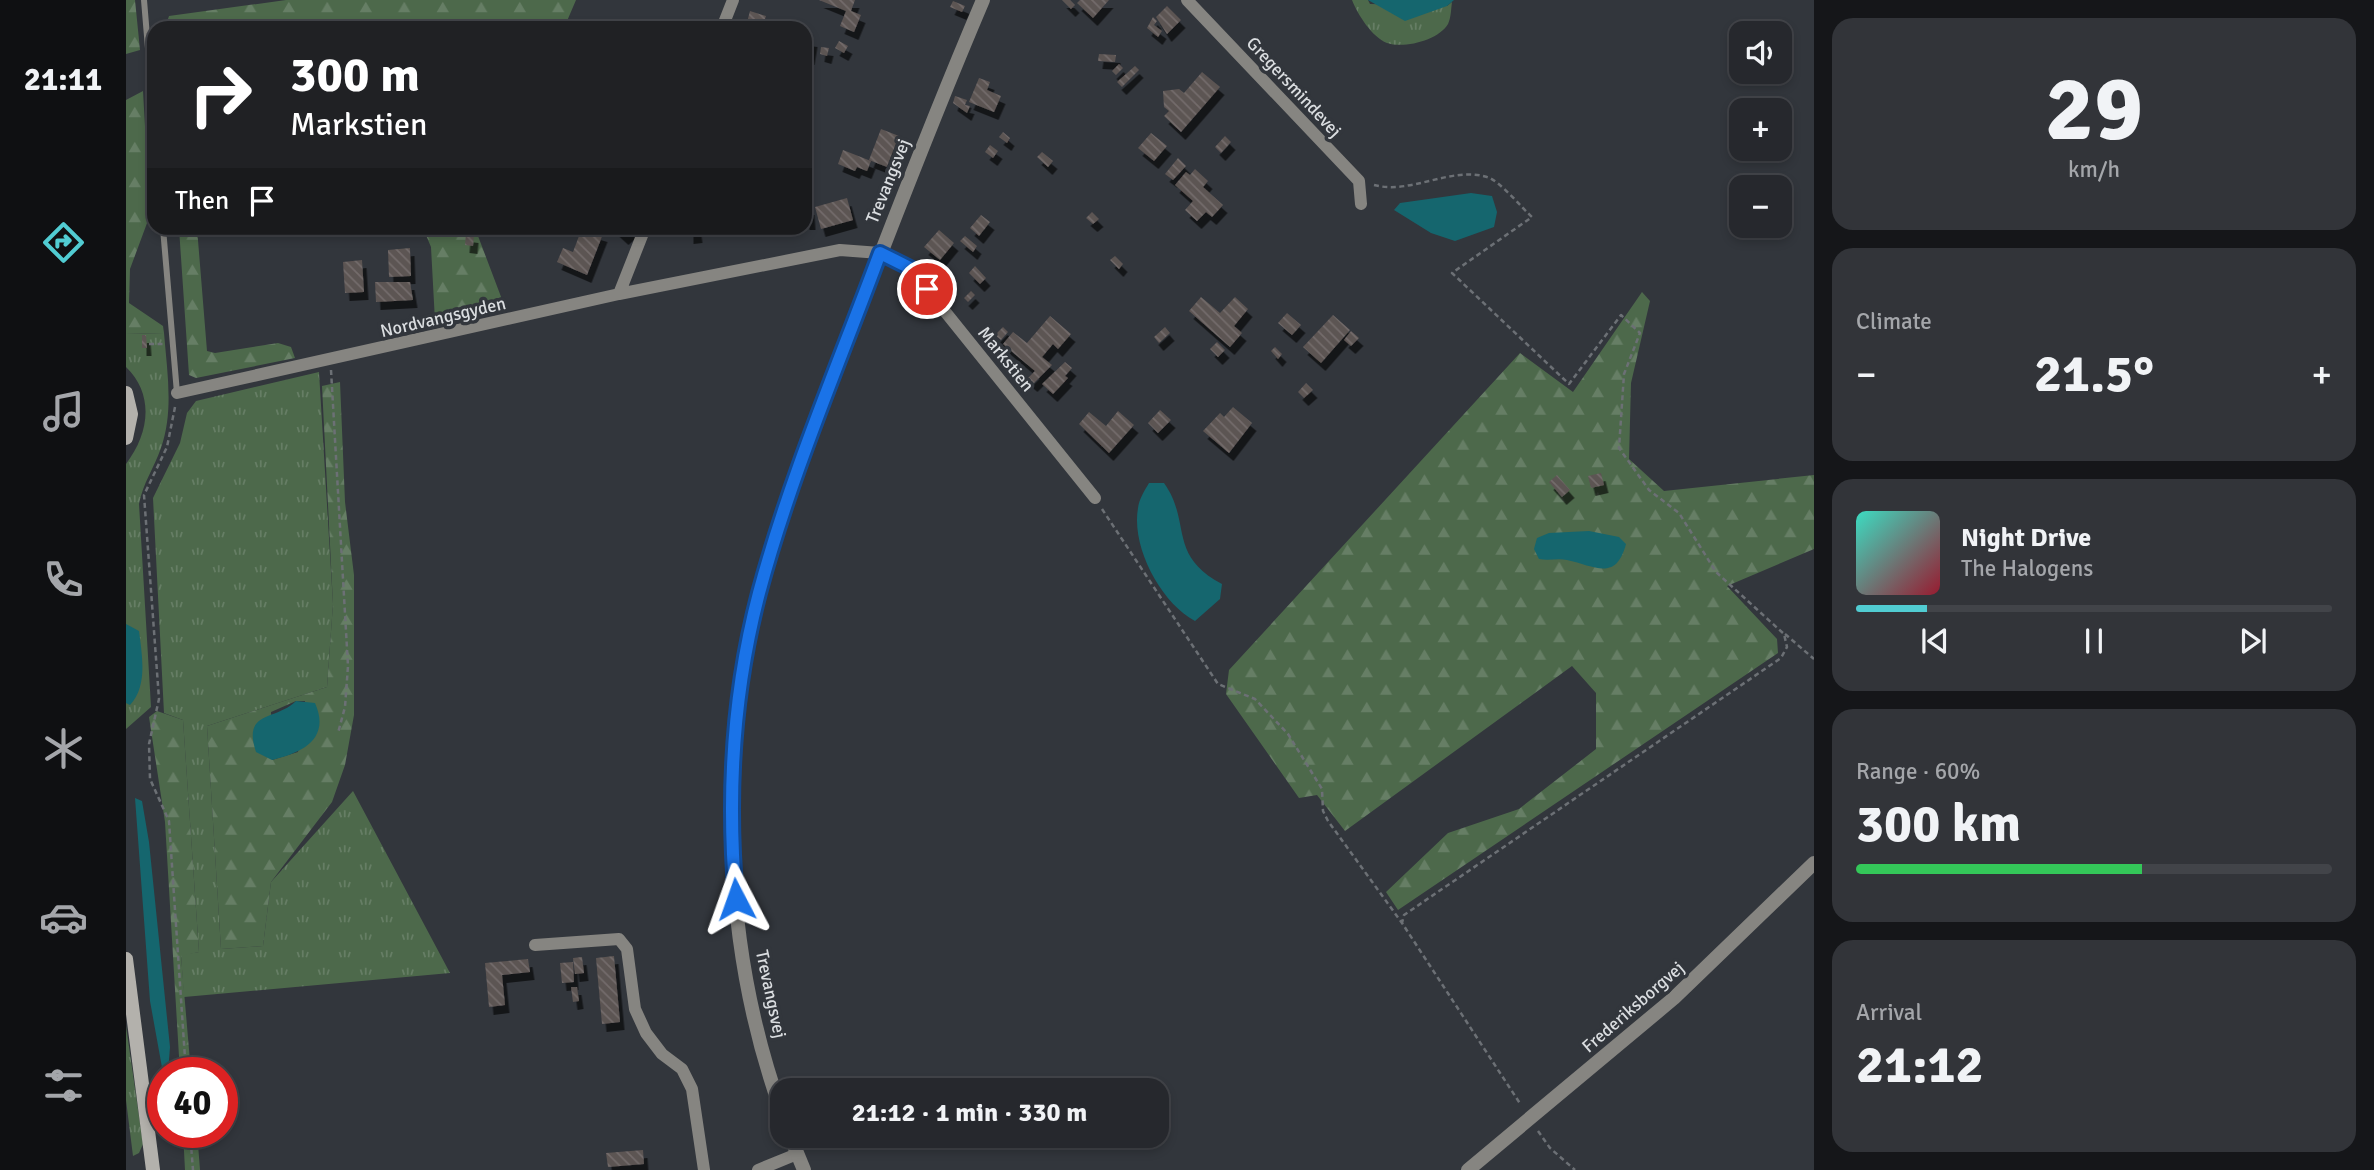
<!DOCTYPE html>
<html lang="en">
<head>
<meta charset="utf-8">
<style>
  :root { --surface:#26282d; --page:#323439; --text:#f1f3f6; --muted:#a4a6aa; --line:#424449; --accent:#51ccd2 }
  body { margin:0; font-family:Signika,sans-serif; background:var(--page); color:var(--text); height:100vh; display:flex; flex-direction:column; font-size:26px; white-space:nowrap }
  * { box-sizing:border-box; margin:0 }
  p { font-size:23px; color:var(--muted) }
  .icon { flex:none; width:38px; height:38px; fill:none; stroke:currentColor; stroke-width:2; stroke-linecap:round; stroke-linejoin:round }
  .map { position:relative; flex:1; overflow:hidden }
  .side { display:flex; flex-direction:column; gap:18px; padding:18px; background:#151619; width:560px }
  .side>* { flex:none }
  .banner { position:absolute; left:21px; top:21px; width:665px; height:214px; border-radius:21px; box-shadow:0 4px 10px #0003,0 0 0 2px var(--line); background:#202124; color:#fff; overflow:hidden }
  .fabs { position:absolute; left:1603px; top:21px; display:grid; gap:14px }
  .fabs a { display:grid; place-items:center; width:63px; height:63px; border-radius:14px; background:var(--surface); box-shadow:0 4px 10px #0003,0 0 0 2px var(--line); font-size:35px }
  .speed { position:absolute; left:21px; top:1057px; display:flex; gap:14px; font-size:35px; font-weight:700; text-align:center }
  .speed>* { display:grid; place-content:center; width:91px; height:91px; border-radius:50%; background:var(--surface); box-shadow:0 4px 10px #0003,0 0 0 2px var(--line); line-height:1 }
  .speed .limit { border:10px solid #d22; background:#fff; color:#111 }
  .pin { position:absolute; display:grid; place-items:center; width:60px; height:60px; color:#fff; margin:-30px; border:4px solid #fff; border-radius:50%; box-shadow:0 2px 7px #0007 }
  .me { position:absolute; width:77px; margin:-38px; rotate:356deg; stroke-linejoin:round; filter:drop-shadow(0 0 5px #0008) }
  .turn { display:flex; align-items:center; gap:24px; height:147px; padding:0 28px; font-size:32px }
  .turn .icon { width:91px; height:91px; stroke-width:2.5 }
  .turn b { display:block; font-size:49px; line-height:60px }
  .then { display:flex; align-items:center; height:66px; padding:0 28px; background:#0003; gap:14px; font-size:26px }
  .big { font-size:52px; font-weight:800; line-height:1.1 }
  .side .card { flex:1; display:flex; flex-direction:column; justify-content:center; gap:10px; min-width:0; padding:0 24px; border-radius:21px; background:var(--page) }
  .side .dial { align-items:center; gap:0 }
  .dial b { font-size:91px; line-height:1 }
  .song { display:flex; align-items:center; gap:21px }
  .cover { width:84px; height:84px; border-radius:10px; background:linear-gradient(135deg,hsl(170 70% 55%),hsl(350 70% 35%)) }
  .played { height:7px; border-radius:4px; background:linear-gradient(90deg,var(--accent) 15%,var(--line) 15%) }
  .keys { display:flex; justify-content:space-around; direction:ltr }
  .heat { display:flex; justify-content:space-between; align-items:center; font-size:38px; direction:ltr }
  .charge { height:10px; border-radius:5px; background:linear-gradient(90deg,#34c759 60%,var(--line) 0) }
  .trip { position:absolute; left:644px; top:1078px; width:399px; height:70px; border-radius:21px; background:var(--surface); box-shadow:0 4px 10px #0003,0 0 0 2px var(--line); font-weight:800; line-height:70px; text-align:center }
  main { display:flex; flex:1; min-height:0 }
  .dock { display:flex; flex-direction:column; width:126px; justify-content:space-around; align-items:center; background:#0f1012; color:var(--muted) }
  .dock .icon { width:49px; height:49px }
  .dock .selected { color:var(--accent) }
  .dock b { font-size:32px; color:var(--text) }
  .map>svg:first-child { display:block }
  .grass { fill:url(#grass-tufts) }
  .forest { fill:url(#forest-firs); fill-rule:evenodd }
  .water { fill:#15666e }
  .building { fill:url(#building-back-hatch); filter:url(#shadow) }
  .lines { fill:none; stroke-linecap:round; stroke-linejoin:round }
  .path { stroke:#6c7075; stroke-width:2.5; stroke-dasharray:5 3.5; stroke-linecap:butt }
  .service { stroke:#868581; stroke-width:6 }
  .minor { stroke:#868581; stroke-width:12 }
  .tertiary { stroke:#868581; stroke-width:14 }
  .secondary { stroke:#b3b1ac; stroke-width:14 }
  .route-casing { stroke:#114b97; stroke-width:18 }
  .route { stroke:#1a73e8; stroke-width:12 }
  .labels { text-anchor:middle; stroke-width:7; stroke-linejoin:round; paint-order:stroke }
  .street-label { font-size:18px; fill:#dadde0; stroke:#32363c }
</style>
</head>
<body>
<main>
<nav class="dock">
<b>21:11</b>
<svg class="icon selected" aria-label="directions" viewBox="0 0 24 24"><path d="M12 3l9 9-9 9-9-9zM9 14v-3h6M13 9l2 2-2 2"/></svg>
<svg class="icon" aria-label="music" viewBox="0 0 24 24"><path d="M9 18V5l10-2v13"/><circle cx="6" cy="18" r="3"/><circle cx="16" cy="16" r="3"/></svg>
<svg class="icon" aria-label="phone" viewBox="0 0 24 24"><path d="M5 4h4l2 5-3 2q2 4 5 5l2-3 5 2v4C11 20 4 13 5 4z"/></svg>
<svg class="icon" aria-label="climate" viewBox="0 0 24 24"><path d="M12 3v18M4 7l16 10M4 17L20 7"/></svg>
<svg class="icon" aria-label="car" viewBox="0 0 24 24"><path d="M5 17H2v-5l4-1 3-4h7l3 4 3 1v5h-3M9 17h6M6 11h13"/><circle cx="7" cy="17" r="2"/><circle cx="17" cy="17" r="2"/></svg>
<svg class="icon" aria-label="filters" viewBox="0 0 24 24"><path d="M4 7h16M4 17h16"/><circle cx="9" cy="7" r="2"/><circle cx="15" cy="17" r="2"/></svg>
</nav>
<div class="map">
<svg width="1688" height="1170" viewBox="0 0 1688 1170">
  <defs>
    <pattern id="grass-tufts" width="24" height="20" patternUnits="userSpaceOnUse" patternTransform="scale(1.75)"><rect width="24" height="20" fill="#4d694b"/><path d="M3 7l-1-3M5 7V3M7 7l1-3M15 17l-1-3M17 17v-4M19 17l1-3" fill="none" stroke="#667e65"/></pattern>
    <pattern id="forest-firs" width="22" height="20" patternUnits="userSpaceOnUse" patternTransform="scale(1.75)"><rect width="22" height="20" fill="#4d694b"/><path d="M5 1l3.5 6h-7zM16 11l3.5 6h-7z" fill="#667e65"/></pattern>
    <pattern id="building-back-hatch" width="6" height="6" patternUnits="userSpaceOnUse" patternTransform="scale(1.75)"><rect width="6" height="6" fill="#5c5452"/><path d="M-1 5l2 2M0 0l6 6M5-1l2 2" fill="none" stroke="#736c6b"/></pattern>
    <filter id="shadow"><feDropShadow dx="4.5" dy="8" stdDeviation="0" flood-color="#0009"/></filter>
  </defs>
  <rect width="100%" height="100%" fill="#32363c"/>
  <!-- grass -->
  <path class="grass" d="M1226 0H1242L1244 4 1321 6 1326 2C1325 9 1325 18 1322 24 1313 40 1278 49 1261 43 1246 37 1232 15 1226 0Z
    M38 333C41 371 48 411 35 448 28 468 17 483 13 504L25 707 0 729V464C23 434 29 395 0 367V334Z
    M193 372 207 604 201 687 81 726 95 949 137 946 145 882 227 791 324 973 58 997 55 955 73 952 57 720 38 713 27 498 54 443 61 413 70 401Z
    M0 1026 17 1144 13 1153 7 1156 0 1100Z"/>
  <!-- forest -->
  <path class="forest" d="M0 0H9L14 50 0 54Z
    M160 0H450L438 28H39L43 16Z
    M17 91 24 215 4 269 3 303 37 326 38 333 0 334V100Z
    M53 228H71L81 351 89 353 152 343 165 347 169 358 70 378 63 375Z
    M297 228H349L380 310 324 324 309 321 305 247Z
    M1516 292 1524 301 1505 383 1503 459 1538 491 1688 475V549L1601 586 1651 639 1652 653 1272 910 1260 892 1322 833 1393 809 1470 749V693L1446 666 1219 831 1191 795 1173 798 1100 694 1103 670 1394 353 1447 392Z
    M214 382 219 502 228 575V715L219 765 206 802 145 882 137 946 95 949 81 726 201 687 207 604 196 386ZM170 701H179L172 752 146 760 145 712Z
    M31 711 57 720 73 952 55 956 65 1073H54L39 822 23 717Z
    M57 1132H71L74 1170H59Z"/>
  <!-- water -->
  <path class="water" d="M1242 0H1328L1321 6 1279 21Z
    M1345 193 1366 196 1371 212 1368 227 1329 241 1305 233 1268 210 1274 203Z
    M1023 483H1038C1066 522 1041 555 1096 584L1094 599 1069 621C1035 603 1005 547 1012 508 1013 499 1019 490 1023 483Z
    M1463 531 1493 537 1500 544C1490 582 1469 566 1441 560 1432 558 1423 561 1413 559L1408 549 1411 538 1423 533Z
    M0 624 13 631C16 655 22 686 4 705L0 703Z
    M170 701 189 703C205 739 176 753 146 760L130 752C116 710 150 721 170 701Z
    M9 798 16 801 23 842 44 1047 42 1073H37L24 1001Z"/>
  <!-- building -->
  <path class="building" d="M693 0H729L725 11 735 15 728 32 714 26 720 11Z
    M936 0H944L949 5 945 9Z
    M954 0H983L967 18 951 3Z
    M827 1 839 6 836 12 824 7Z
    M1041 6 1055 20 1041 34 1030 17Z
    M624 11 640 16 636 28 620 26Z
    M1027 17 1031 21 1028 25 1036 31 1032 37 1021 28Z
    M679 38 687 39 684 57 679 56Z
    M713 41 722 46 718 53 709 48Z
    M695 47 703 48 701 56 694 54Z
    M973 54 990 55 989 62 972 61Z
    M993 64 997 68 990 75 986 71Z
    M1009 66 1013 70 996 87 991 82Z
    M1076 72 1094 87 1055 132 1038 116 1043 111 1038 107 1037 91 1053 89 1058 93Z
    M853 78 864 82 861 90 875 96 868 112 843 102Z
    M829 96 841 100 839 105 844 106 841 113 827 103Z
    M755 129 773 136 761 167 743 160Z
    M877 132 884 138 881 143 873 137Z
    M1025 133 1041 146 1028 161 1012 148Z
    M1099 136 1105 142 1095 153 1089 147Z
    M864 145 872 151 867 158 859 152Z
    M717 150 745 161 741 171 731 167 729 171 712 164Z
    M916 152 927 161 922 167 911 157Z
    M1052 158 1060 166 1047 180 1039 174Z
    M1069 169 1082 181 1077 187 1097 205 1086 217 1080 212 1071 221 1059 210 1067 201 1049 185 1060 172 1064 175Z
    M721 198 727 220 695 229 689 207Z
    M679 207H684L685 222H679Z
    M966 212 973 219 967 224 960 218Z
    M855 215 864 222 853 236 844 228Z
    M456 228 477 234 461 275 431 262 437 248 447 252Z
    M488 228H508L498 237Z
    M563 228H571L572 235 563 236Z
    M813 230 828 243 814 260 798 247Z
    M340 234 348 235 347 246 339 245Z
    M839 236 851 246 847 252 834 241Z
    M284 248 285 276 263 277 262 250Z
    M989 256 997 264 993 269 984 260Z
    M236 260 238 292 219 293 217 262Z
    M849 266 860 278 854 284 843 273Z
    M249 282H284L287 300 250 302Z
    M845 291 849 295 842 302 838 298Z
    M1075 297 1094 313 1109 297 1122 309 1108 326 1116 333 1104 347 1063 311Z
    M1161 313 1175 325 1166 335 1152 323Z
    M1207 315 1224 330 1195 363 1177 347Z
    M924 316 945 334 932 349 927 344 916 357 926 365 907 384 901 379 909 371 877 344 887 332 901 343Z
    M877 327 882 332 875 340 869 335Z
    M1039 327 1044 333 1033 343 1028 337Z
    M1225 331 1233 338 1225 346 1218 340Z
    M16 335H20L21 348H16Z
    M1091 342 1099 350 1092 357 1084 349Z
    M1149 347 1156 354 1152 359 1145 351Z
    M939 362 946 368 939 376 942 378 927 394 916 384Z
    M1180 383 1187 390 1178 398 1172 392Z
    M1107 407 1126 423 1103 453 1077 431 1094 413 1098 417Z
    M1034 410 1045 420 1032 433 1022 423Z
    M992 411 1008 425 983 453 953 424 963 412 980 426Z
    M1475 473 1478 485 1465 488 1462 476Z
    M1431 475 1444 490 1436 497 1423 482Z
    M488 956 494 1022 476 1024 470 958Z
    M456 957 458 973 449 974 447 958Z
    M402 959 404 972 376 975 379 1005 363 1007 359 963Z
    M447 962 448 982 436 983 434 963Z
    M445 987H451L453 1001 447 1002Z
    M517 1150 518 1164 482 1167 480 1153Z"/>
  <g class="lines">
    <!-- path -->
    <path class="path" d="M1248 185C1285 195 1324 166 1361 177 1373 180 1396 208 1406 217L1326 273 1443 384 1495 315 1514 333 1498 374 1493 448 1523 490 1553 513 1590 572 1658 634 1661 647 1655 658 1278 915 1276 923
      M23 344H37
      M205 370 222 666 219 707 212 733
      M49 407 41 447 18 495 33 699 23 744 24 779 43 821 60 1073
      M976 509 1092 684 1129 699 1162 734 1196 789 1197 811 1202 821 1276 923 1395 1105
      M1659 634 1688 659
      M1412 1131 1424 1148 1449 1170
      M64 1132 67 1170"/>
    <!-- service -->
    <path class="service" d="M18 0 28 121
      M37 228 51 393"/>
    <!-- minor -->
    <path class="minor" d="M1061 0 1233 181 1235 204
      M596 28 607 0
      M493 294 519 228
      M51 393 493 294 714 250 754 253 784 268 969 498
      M409 945 493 939 501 949 509 1009 520 1033 536 1054 556 1069 566 1089 578 1170
      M632 1170 671 1154"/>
    <!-- tertiary -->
    <path class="tertiary" d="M656 1113C597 949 591 765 632 595 655 503 693 414 727 326 769 216 811 108 857 0
      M664 1136 678 1170
      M1342 1170 1548 998 1688 863"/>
    <!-- secondary -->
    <path class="secondary" d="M0 393 5 414 0 438
      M0 959 27 1170"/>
  </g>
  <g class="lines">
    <!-- route casing -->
    <g class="route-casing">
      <path id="route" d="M610 899C601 797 607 692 633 593 664 477 712 366 754 253L784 268 801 289"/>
    </g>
    <!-- route -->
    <use href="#route" class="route"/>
  </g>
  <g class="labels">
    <!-- street labels -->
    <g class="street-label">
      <text transform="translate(1168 87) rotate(47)" y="6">Gregersmindevej</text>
      <text transform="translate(762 181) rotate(-68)" y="6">Trevangsvej</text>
      <text transform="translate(317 317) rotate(-13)" y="6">Nordvangsgyden</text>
      <text transform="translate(880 359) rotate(51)" y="6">Markstien</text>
      <text transform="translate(645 994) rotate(78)" y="6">Trevangsvej</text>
      <text transform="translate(1507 1007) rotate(-41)" y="6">Frederiksborgvej</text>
    </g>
  </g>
</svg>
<div class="fabs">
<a><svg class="icon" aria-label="sound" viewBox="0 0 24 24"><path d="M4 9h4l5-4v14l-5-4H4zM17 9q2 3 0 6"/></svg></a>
<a>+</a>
<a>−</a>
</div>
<div class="speed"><div class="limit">40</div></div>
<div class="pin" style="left:801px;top:289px;background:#d93025"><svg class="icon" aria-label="arrive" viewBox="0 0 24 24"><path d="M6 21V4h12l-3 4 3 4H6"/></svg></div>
<svg class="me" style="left:610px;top:899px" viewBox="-20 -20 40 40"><path d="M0-17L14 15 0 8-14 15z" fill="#1a73e8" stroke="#fff" stroke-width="4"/></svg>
<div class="trip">21:12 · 1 min · 330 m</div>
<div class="banner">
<div class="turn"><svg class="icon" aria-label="right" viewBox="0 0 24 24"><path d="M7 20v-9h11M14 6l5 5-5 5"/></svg><div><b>300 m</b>Markstien</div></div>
<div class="then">Then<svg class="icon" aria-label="arrive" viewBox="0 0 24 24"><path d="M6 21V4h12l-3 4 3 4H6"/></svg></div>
</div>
</div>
<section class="side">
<div class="card dial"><b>29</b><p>km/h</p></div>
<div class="card"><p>Climate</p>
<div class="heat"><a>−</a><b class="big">21.5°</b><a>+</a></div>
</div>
<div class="card">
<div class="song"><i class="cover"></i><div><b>Night Drive</b><p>The Halogens</p></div></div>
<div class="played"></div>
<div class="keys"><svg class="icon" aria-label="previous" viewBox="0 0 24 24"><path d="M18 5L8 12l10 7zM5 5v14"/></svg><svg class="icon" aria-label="pause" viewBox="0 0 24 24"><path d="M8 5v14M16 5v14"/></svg><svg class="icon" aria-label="next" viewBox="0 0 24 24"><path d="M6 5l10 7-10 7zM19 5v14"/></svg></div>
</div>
<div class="card"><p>Range · 60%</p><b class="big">300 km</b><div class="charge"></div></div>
<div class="card"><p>Arrival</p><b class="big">21:12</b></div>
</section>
</main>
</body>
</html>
